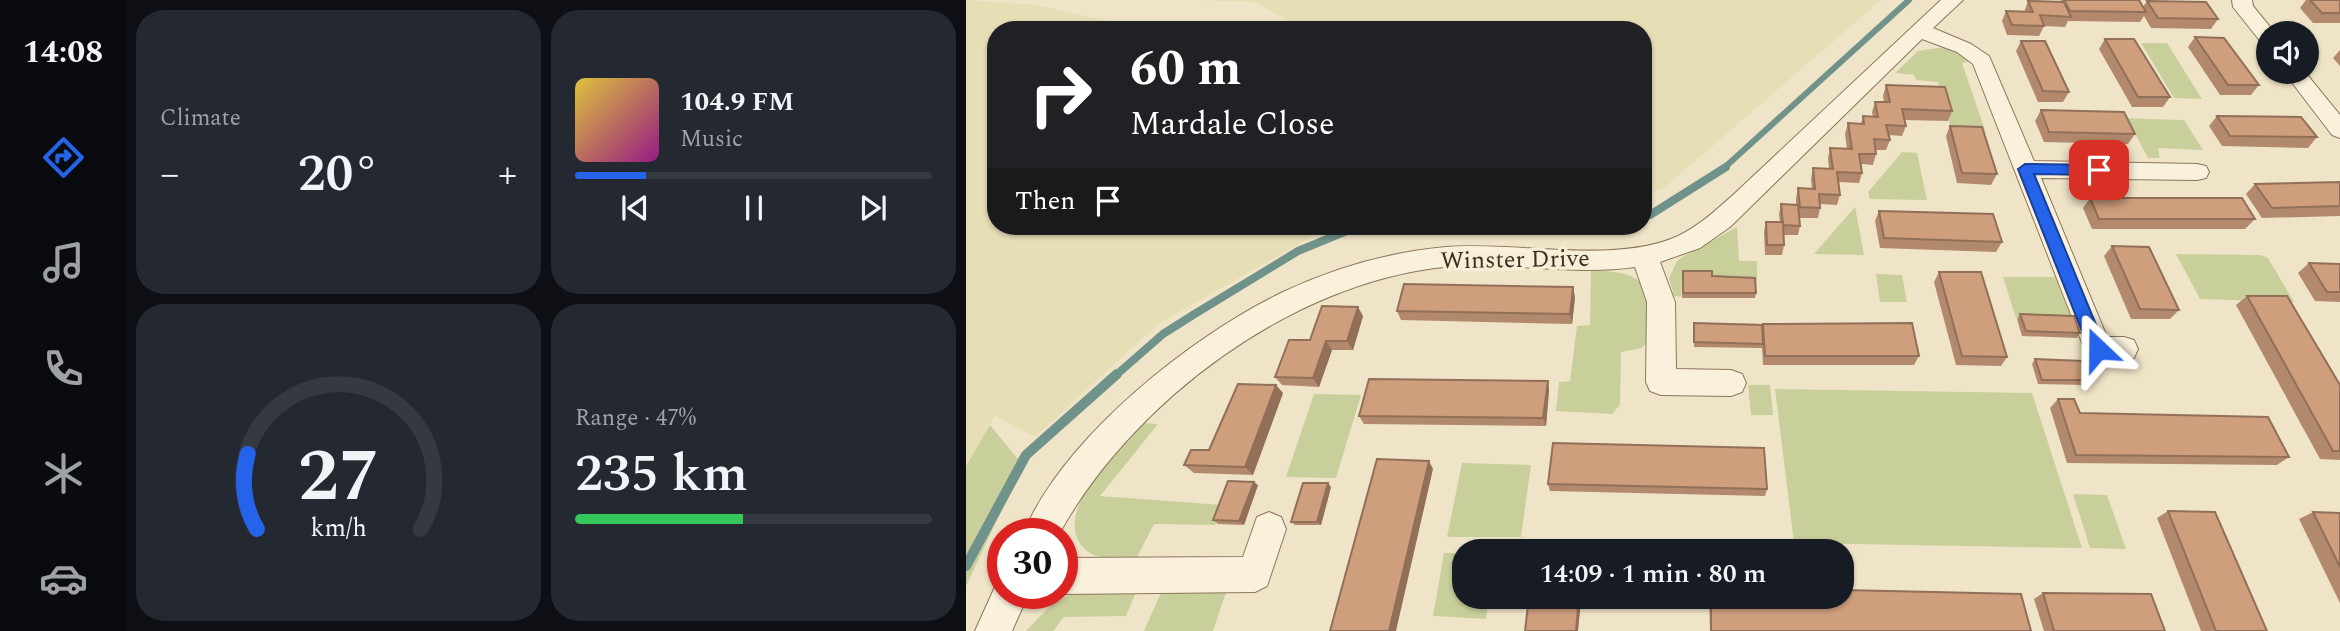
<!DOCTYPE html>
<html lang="en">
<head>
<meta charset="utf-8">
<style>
  :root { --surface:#171b24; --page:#242831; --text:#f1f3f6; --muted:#9ea1a6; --line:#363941; --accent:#2563eb }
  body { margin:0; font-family:Spectral,serif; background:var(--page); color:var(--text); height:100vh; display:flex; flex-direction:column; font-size:26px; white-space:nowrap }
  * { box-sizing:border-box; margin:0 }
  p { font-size:23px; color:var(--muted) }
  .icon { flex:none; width:38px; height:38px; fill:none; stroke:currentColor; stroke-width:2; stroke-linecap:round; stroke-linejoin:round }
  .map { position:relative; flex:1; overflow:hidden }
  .panel { display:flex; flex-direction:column; gap:10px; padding:10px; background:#0d0f14; width:840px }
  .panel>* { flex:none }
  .hud { position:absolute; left:21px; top:21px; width:665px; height:214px; border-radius:28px; box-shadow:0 2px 5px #0004; background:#202124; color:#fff; overflow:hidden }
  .buttons { position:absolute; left:1290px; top:21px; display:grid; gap:14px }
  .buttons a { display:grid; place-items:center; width:63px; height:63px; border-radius:50%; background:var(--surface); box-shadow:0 2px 5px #0004; font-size:35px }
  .speed { position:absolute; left:21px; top:518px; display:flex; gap:14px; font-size:35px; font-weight:700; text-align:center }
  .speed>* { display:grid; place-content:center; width:91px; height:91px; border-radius:50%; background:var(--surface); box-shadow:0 2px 5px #0004; line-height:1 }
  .speed .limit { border:10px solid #d22; background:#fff; color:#111 }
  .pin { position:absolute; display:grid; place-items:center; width:60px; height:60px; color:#fff; margin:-30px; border-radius:14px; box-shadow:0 4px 10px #0006 }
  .me { position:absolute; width:77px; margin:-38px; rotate:337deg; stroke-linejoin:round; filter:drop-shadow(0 0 5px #0008) }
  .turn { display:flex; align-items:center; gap:24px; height:147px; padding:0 28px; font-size:32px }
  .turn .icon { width:91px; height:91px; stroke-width:2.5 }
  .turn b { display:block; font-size:49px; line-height:60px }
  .then { display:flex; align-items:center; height:66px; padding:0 28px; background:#0003; gap:14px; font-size:26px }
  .big { font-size:52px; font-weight:600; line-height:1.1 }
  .panel .tile { flex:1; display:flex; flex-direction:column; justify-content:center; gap:10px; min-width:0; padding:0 24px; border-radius:28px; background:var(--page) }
  .panel .dial { align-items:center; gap:0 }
  .dial svg { height:182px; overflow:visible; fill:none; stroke:var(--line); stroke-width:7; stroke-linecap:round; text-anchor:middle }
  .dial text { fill:var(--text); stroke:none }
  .song { display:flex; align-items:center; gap:21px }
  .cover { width:84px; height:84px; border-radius:10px; background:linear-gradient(135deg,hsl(50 70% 55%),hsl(310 70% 35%)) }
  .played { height:7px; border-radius:4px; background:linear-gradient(90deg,var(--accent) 20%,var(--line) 20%) }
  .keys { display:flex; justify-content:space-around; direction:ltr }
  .heat { display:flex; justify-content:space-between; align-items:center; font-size:38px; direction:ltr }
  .charge { height:10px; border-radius:5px; background:linear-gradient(90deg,#34c759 47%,var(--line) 0) }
  .panel .tiles { flex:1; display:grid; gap:10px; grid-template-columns:repeat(2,1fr) }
  .trip { position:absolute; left:486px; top:539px; width:402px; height:70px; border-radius:28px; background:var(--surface); box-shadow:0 2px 5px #0004; font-weight:600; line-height:70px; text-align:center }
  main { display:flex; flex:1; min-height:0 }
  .tabs { display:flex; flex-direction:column; width:126px; justify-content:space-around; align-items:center; background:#090b0e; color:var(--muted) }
  .tabs .icon { width:49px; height:49px }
  .tabs .on { color:var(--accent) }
  .tabs b { font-size:32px; color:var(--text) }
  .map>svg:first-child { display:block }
  .farmland { fill:#e6deb5 }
  .green { fill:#c9cf9b }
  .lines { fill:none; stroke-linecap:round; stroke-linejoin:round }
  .stream-far2 { stroke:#6f938a; stroke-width:6 }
  .stream-far1 { stroke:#6f938a; stroke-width:8 }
  .stream { stroke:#6f938a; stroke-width:10 }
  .street-casing { stroke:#8d765c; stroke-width:2 }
  .street { fill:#faf1dc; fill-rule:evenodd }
  .wall { fill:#b2896c }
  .shaded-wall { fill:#916f58 }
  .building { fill:#cf9f7d; stroke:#916f58; stroke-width:2 }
  .route { fill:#2563eb; stroke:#184099; stroke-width:2 }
  .labels { text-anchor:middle; stroke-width:7; stroke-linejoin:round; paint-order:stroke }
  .street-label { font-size:24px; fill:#3d2e20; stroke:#f7eed8 }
</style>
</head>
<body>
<main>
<nav class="tabs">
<b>14:08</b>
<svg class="icon on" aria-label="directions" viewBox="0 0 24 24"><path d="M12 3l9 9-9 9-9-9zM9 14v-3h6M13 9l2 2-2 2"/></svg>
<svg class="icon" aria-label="music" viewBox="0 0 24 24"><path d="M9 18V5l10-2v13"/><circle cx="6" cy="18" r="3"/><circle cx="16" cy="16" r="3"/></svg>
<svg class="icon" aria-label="phone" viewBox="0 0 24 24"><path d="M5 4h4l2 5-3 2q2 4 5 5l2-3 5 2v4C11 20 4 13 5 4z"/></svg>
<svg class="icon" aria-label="climate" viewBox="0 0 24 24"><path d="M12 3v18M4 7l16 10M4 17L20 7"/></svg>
<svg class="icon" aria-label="car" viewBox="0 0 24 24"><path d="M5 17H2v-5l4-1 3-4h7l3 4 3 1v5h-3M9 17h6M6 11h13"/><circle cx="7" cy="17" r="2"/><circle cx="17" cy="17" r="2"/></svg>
</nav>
<section class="panel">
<div class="tiles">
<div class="tile"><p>Climate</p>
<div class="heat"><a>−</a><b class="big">20°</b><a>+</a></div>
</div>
<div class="tile">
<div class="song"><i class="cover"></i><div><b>104.9 FM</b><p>Music</p></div></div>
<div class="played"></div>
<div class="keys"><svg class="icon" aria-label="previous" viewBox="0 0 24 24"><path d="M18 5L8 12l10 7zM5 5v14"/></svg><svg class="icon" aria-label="pause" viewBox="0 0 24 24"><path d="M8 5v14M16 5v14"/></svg><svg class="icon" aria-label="next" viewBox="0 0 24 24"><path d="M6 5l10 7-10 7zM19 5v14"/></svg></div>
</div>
<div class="tile dial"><svg viewBox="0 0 100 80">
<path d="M14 69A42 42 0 1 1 86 69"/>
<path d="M14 69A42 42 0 0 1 10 36" stroke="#2563eb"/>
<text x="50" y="56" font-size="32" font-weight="700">27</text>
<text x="50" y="72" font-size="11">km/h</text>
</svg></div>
<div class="tile"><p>Range · 47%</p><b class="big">235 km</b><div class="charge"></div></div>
</div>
</section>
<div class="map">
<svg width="1374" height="631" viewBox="0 0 1374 631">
  <rect width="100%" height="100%" fill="#f0e4c8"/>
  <!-- farmland -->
  <path class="farmland" d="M0 0 71 5 159 25 167 30H30V226H349L352 233 192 324 69 437 29 416 0 466Z
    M233 0H915L698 188 677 194V30H339L289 2Z"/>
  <!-- green -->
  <path class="green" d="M1175 43H1201L1236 99 1208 98Z
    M978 47 988 50 1005 61 996 63 1020 133 986 132 972 82 950 80 948 75 929 73 952 51Z
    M1149 118 1218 120 1237 150 1192 148 1194 158H1182L1165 126H1154Z
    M936 152 951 153 961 200 904 199 902 192Z
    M889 207 898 255 848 254Z
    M771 227 773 261H791V282L746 281V276L716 275 715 297 708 296 703 278 711 261 718 256Z
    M1210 254 1294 255 1302 258 1328 302 1234 299Z
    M625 270C687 273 680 284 684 339L676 348 655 352 654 405 646 414 590 411 593 382 604 381 611 326 624 325Z
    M910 274 936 275 941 302H914Z
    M1037 277H1089L1106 320 1050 318Z
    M782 385H804L807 415H785Z
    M809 389 1066 393 1116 548 828 543Z
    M348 394 395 395 370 478 320 477Z
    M179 423 192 424 134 496 256 505 249 525 188 524 171 557C153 561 127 561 115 545 88 508 155 447 179 423Z
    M24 425 57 465 0 586V466Z
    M496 463 565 465 555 537H481Z
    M1107 494 1141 495 1160 549 1124 548Z
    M478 553H499V597H523L520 619 467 616Z
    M197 588 261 589 247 631H178Z
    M114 590 170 592 160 616 98 617 87 631H60L85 605Z"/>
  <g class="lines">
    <!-- stream-far2 -->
    <path class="stream-far2" d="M758 168 943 0"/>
    <!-- stream-far1 -->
    <path class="stream-far1" d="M677 216 684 215 760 167
      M149 376 197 334 227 315 332 251 393 226"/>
    <!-- stream -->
    <path class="stream" d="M0 566 60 455 151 374"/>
    <!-- street casing -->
    <g class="street-casing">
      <path id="street" d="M975 0H997L967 28 1005 44 1023 56 1068 161 1231 164 1240 166 1243 172 1240 178 1231 180 1075 178 1141 337H1158L1168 340 1172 349 1168 358C1153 363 1137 363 1122 358L1007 64 991 52 956 39 764 227 734 248 694 262 709 302 710 369 765 370 776 374 780 383 776 392 765 396 695 395 684 391 680 382 681 302 669 267C606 276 541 261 478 267 325 283 167 401 93 534H57C98 437 224 337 317 292 368 268 424 252 480 247 551 241 648 265 712 236 733 226 750 210 767 195Z
        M1266 0H1286L1287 6 1309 33H1302V44L1295 42 1267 7Z
        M1318 72H1339L1374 115V138L1366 135Z
        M303 512 315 517 320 529 301 586 289 592 96 594 95 593 96 558 277 557 291 517Z
        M37 579V593H63L46 631H9L32 580Z"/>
    </g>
    <!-- street -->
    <use href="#street" class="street"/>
  </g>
  <!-- wall -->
  <path class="wall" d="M1095 0H1173L1177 7 1181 1 1252 19 1245 29 1185 28 1178 16 1174 22 1102 21 1099 27 1078 26 1073 36 1041 35 1036 21 1040 11 1058 12 1062 1 1094 2Z
    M1340 0H1374V23H1347L1334 8Z
    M1229 37 1293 85 1285 95H1254L1222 47Z
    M1139 39 1204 97 1197 107H1166L1133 49Z
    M1055 41 1103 92 1097 102H1072L1050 51Z
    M1374 50V66L1367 58Z
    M920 85 986 111 982 121 938 120 940 126 936 136 923 135 924 140 920 150H910V154L907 165 895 164 896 173 893 183 872 182 874 195 871 205 854 204V208L852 218H833L834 226 832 235H817L818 245 816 255H799L798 232 800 222H814L813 214 815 204 830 205V198L832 188 846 189 845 179 847 168 863 169 862 158 864 148 881 149 879 134 882 123 895 124 897 116 907 117 906 112 909 102H918L917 96Z
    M1075 110 1169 134 1162 144 1078 142 1069 121Z
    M1251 116 1351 137 1342 148 1256 146 1243 126Z
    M984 126 1031 174 1025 185 991 183 980 136Z
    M1374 182V216L1296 218 1280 194 1289 184Z
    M1124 198 1289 219 1279 229H1126L1117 208Z
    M913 211 1036 242 1030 252 914 248 909 221Z
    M1146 246 1213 310 1204 319H1165L1138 256Z
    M1343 263 1374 264V302L1349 301 1332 273Z
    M717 271 790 293 789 298H716Z
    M973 272 1041 357 1035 366 990 365 968 282Z
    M1281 296 1374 385V460L1354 459 1270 305Z
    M609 297 606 324 435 320 431 311Z
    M1054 314 1114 333 1111 338 1056 336 1051 319Z
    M397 316 387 350H366L353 387 316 385 309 377 344 340Z
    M728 323 797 324 953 356 948 365H797L796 348 728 347Z
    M1069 359 1123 380 1119 385 1072 384 1066 364Z
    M582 381 583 390 580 426 398 424 393 416Z
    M317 393 287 475 228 473 218 465 243 450Z
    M1092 399 1114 413 1323 457 1311 465 1101 463 1084 408Z
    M582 484 801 489 799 496 584 491Z
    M292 485 278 525 252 524 247 520Z
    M365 487 355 525H329L325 522Z
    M1202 511 1301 631H1235L1191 518Z
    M1347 512 1374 513V603L1333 519Z
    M1077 593 1199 631H1078L1068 599Z
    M743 597H877L1065 631H744Z"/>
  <!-- shaded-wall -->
  <path class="shaded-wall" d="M607 287 609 297 606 324 604 314Z
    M392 307 397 316 387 350 381 341Z
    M360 341 366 350 353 387 347 378Z
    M582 381 583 390 580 426 577 418Z
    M310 385 317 393 287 475 279 467Z
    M463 461 467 469 430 631H423Z
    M288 482 292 485 278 525 273 521Z
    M362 483 365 487 355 525 351 522Z
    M613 597 615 601 612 631H610Z"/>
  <!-- building -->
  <path class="building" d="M1098 0H1173L1180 12 1104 11Z
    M1344 0H1374V13H1356Z
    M1062 1 1098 2 1105 17 1074 15 1078 26 1046 25 1040 11 1067 12Z
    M1181 1 1240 2 1252 19 1192 18Z
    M1229 37 1258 38 1293 85H1262Z
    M1139 39H1168L1204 97H1172Z
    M1055 41H1079L1103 92 1077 91Z
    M920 85 979 87 986 111 936 109 940 126 920 125 924 140 908 139 910 154H893L896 173 871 172 874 195 853 194 854 208 834 207 832 188 849 189 847 168 867 169 864 148 886 149 882 123 898 124 897 116 912 117 909 102H924Z
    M1075 110 1158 112 1169 134 1083 132Z
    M1251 116 1335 117 1351 137 1264 136Z
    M984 126 1016 127 1031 174 996 173Z
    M1374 182V206L1306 208 1289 184Z
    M1124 198H1276L1289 219H1133Z
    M815 204 832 205 834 226 817 225Z
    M913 211 1027 214 1036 242 918 238Z
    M800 222H817L818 245H801Z
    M1146 246 1183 247 1213 310 1174 309Z
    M1343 263 1374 264V292H1361Z
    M717 271H746V276L789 278 790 293H717Z
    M973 272H1015L1041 357 996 356Z
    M438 284 607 287 604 314 431 311Z
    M1281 296H1321L1374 385V451H1367Z
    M356 306 392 307 381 341H360L347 378 309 377 323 340H344Z
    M1054 314 1108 316 1114 333 1060 331Z
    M728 323 796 325 797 344 728 342Z
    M946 323 953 356H799L797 324Z
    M1069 359 1117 361 1123 380H1076Z
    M403 379 582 381 577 418 393 416Z
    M272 384 310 385 279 467 218 465 225 450H243Z
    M1092 399H1108L1114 413 1302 417 1323 457 1110 455Z
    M587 443 798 448 801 489 582 484Z
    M411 459 463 461 423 631H364Z
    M262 481 288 482 273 521 247 520Z
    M337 483H362L351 522H325Z
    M1202 511 1249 512 1301 631H1250Z
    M1347 512 1374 513V567Z
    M877 590 1055 594 1065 631H745V597H877Z
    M1077 593 1185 594 1199 631H1088Z
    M563 597H613L610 631H559Z"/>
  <!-- route -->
  <path class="route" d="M1059 164 1133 165 1139 170 1133 175 1068 174 1140 349 1138 354H1126L1123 349 1052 169Z"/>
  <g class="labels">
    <!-- street labels -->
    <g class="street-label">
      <text transform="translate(549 259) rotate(-1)" y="8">Winster Drive</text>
    </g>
  </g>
</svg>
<div class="buttons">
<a><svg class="icon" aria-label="sound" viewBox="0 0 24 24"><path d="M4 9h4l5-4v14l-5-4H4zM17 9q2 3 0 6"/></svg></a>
</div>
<div class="speed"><div class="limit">30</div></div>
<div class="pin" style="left:1133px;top:170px;background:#d93025"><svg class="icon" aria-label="arrive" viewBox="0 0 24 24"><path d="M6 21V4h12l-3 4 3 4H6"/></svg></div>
<svg class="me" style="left:1132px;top:349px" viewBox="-20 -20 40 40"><path d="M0-17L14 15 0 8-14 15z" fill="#2563eb" stroke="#fff" stroke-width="4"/></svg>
<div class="trip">14:09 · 1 min · 80 m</div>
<div class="hud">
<div class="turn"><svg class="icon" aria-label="right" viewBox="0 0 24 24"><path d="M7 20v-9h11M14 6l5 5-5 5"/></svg><div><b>60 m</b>Mardale Close</div></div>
<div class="then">Then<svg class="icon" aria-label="arrive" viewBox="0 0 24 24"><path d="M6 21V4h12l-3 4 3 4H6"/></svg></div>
</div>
</div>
</main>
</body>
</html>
